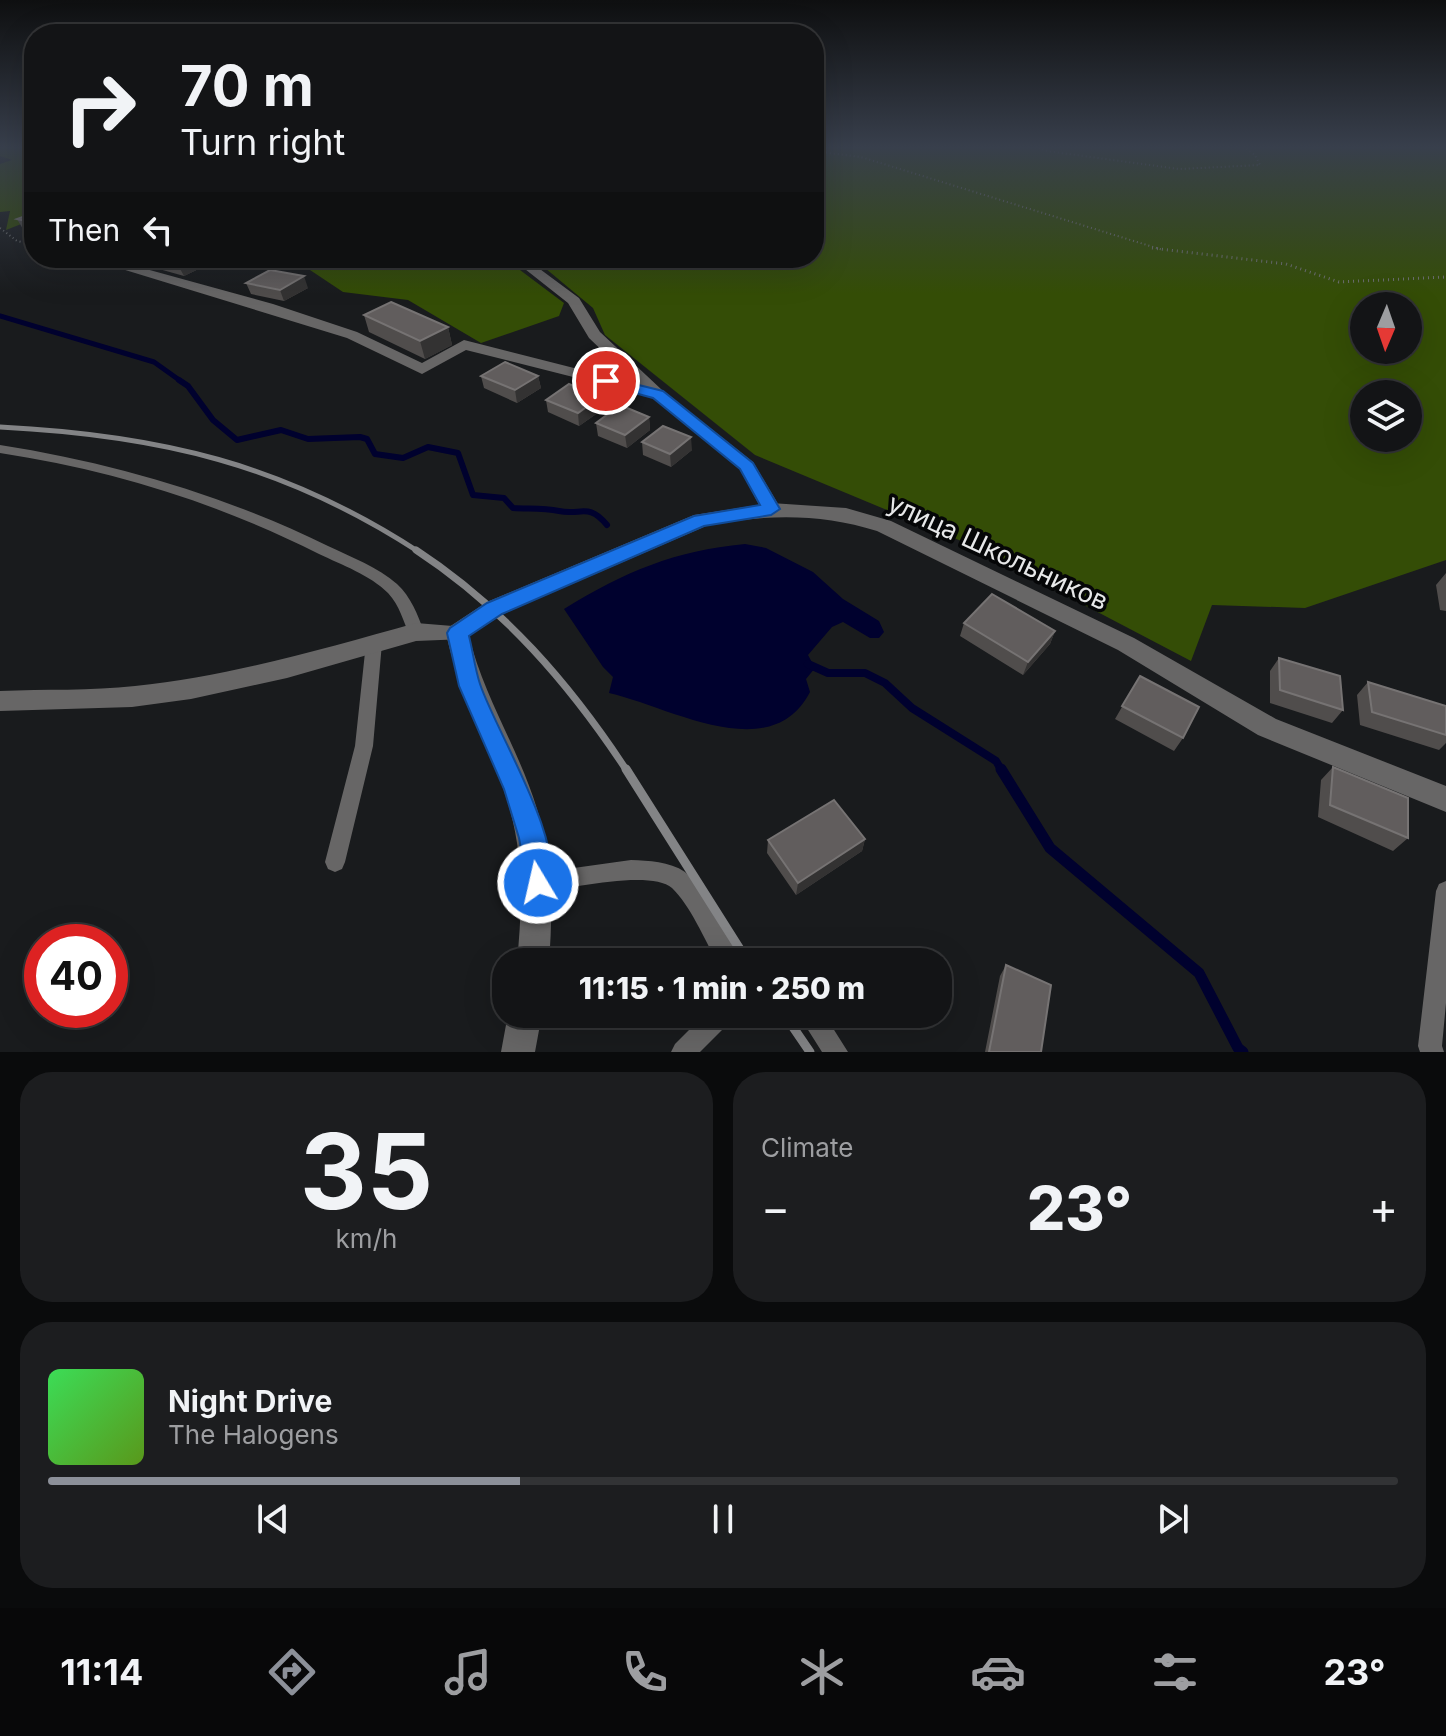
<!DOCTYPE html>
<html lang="en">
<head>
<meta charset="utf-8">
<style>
  :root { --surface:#131416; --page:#1c1d1f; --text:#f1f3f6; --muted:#9d9ea1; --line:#323335; --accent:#8c9099 }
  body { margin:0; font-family:Inter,sans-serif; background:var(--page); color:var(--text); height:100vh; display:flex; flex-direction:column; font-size:30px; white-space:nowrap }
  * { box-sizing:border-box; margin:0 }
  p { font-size:26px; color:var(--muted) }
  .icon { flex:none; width:44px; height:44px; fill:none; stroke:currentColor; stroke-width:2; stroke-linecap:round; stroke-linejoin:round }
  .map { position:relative; height:1052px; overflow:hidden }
  .details { display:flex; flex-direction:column; gap:20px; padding:20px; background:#0a0b0c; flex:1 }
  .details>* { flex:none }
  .guide { position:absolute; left:24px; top:24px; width:800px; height:244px; border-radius:32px; box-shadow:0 8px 32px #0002,0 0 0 2px var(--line); background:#131416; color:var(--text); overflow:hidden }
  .needle { width:52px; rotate:182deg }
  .tools { position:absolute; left:1350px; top:292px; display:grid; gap:16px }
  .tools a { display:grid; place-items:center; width:72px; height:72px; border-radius:50%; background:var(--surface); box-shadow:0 8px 32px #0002,0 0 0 2px var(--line); font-size:40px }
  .speed { position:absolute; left:24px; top:924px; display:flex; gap:16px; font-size:40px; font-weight:700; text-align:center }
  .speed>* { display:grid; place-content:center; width:104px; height:104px; border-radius:50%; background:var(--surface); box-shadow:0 8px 32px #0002,0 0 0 2px var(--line); line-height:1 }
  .speed .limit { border:12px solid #d22; background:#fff; color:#111 }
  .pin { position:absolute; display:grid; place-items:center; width:68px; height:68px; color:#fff; margin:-34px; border:4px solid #fff; border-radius:50%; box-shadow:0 2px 8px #0007 }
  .me { position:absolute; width:88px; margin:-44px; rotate:351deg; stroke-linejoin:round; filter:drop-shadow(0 0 6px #0008) }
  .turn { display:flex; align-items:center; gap:28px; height:168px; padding:0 24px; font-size:36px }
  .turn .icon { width:104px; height:104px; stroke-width:2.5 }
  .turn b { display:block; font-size:56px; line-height:68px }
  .then { display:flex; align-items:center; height:76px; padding:0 24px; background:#0003; gap:16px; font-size:30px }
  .big { font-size:60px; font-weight:800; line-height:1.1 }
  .details .widget { flex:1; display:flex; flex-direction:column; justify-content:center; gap:12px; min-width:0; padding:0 28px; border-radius:32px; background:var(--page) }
  .details .dial { align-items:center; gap:0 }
  .dial b { font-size:104px; line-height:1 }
  .song { display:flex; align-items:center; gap:24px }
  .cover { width:96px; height:96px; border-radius:12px; background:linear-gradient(135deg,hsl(130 70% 55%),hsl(90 70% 35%)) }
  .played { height:8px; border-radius:4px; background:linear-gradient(90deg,var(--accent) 35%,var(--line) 35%) }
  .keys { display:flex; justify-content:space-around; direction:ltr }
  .heat { display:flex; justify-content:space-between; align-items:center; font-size:44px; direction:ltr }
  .details .tiles { flex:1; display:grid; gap:20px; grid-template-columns:1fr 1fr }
  .widget:last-child { grid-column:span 2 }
  .trip { position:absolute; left:492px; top:948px; width:460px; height:80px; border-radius:32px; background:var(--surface); box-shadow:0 8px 32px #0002,0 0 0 2px var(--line); font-weight:800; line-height:80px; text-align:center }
  .dock { display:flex; height:128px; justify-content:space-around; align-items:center; background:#080809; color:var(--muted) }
  .dock .icon { width:56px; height:56px }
  .dock .on { color:var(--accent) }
  .dock b { font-size:36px; color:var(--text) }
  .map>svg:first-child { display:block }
  .forest { fill:#344d06; fill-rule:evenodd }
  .water { fill:#00012e }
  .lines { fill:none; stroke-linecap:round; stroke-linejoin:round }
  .stream-far3 { stroke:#00012e; stroke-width:5 }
  .stream-far2 { stroke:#00012e; stroke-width:6 }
  .stream-far1 { stroke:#00012e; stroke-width:8 }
  .stream { stroke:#00012e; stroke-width:11 }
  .path-far1 { stroke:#6e7071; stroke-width:2; stroke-dasharray:1 3; stroke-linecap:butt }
  .path { stroke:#6e7071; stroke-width:3; stroke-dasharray:1 4; stroke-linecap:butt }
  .service { fill:#676666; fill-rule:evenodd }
  .minor { fill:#676666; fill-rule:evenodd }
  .tertiary { fill:#676666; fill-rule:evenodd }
  .rail-far2 { stroke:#838486; stroke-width:5 }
  .rail-far1 { stroke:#838486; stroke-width:7 }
  .rail { stroke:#838486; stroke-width:9 }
  .wall { fill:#504d4c }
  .shaded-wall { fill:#333232 }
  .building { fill:#615d5d; stroke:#767373; stroke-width:2 }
  .route { fill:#1a73e8; stroke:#114b97; stroke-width:2 }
  .labels { text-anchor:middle; stroke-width:7; stroke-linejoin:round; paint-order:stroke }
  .street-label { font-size:26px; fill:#e7e8e9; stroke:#050607 }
</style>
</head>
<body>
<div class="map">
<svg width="1446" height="1052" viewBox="0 0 1446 1052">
  <rect width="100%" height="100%" fill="#191b1d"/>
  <!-- forest -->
  <path class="forest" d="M0 146H34V219L6 230 10 211 0 212V164L12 160 0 156Z
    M814 146H1446V560L1305 608 1212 605 1191 661 966 543 755 455 605 335 593 308 533 258H814ZM1364 306H1408V350H1364ZM1408 394V438H1364V394Z
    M236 258H498L516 267 564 303 559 316 481 343 408 300 343 292 301 264 252 263Z"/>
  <!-- water -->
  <path class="water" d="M745 544 766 548 813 572 843 599 879 621 884 632 879 638H870L843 622 832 627 808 655 815 668 806 679 810 692C771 768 668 706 609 693L613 677 603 667 564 609C626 571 674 551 745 544Z"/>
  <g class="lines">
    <!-- stream-far3 -->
    <path class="stream-far3" d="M0 316 154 362 182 382"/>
    <!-- stream-far2 -->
    <path class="stream-far2" d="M179 380 188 386 213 420 237 440 281 430 308 439 360 437 367 439 375 454 403 458 428 447 458 453 473 495 504 498 513 508C530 509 543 508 559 511 581 516 588 502 607 525"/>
    <!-- stream-far1 -->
    <path class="stream-far1" d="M808 664 828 673H865L885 683 912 708 996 761 1002 771"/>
    <!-- stream -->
    <path class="stream" d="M1001 769 1050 848 1199 973 1238 1048 1243 1052"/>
    <!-- path-far1 -->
    <path class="path-far1" d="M1035 146 1047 151 1179 169 1260 165 1255 155 1243 146
      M814 149 848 146
      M814 151 861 157 1163 250
      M0 228 17 241 34 245"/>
    <!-- path -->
    <path class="path" d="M1152 248 1286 264 1339 282 1446 277"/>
    <!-- service -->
    <path class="service" d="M0 445C114 463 224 495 328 546 351 557 378 567 397 584 411 597 418 615 424 632L422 636 416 638 410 636C403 621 400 606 388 593 370 575 342 565 319 554 218 503 112 470 0 453Z
      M374 637 380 639 382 643 373 746 345 862 342 869 335 872 328 869 325 862 355 746 366 643 368 639Z
      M631 860C649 861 669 861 685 872 700 884 733 943 741 962H717C705 940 690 905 672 888 651 869 565 889 538 893L531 890 528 883 531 876 538 873Z
      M1446 881V1003L1442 1046 1444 1052H1420L1418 1046 1436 891 1439 884Z
      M705 1014H734L730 1022 700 1052H671L675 1044Z
      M798 1014H824L848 1052H822Z"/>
    <!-- minor -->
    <path class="minor" d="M86 258H106L273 304 357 332 422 363 464 340 637 384 589 338 568 303 511 258H525L579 298 600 332 662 390 753 462 781 509 771 515 764 514 740 469 652 397 466 350 422 374 347 338Z
      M416 623 465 627 468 633 465 639 416 641 287 678 191 699 132 707 0 711V691C45 689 91 691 135 686 231 676 323 649 416 623Z"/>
    <!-- tertiary -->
    <path class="tertiary" d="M771 503 846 508 891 521 1134 638 1276 719 1446 786V812L1258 735 1118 650 877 531C820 513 764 514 706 526L530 602 503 614 469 636C484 698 519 749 537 809 553 859 553 910 549 962H517C522 911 524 860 510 810 493 749 459 696 446 633L449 627 487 602 694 515Z
      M508 1014H542L535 1052H501Z"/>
    <!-- rail-far2 -->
    <path class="rail-far2" d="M0 427C159 435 284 464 419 552"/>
    <!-- rail-far1 -->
    <path class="rail-far1" d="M416 550C503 607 570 684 627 771"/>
    <!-- rail -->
    <path class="rail" d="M626 769 748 962
      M784 1014 810 1052"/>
  </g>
  <!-- wall -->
  <path class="wall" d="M34 213V236L26 234 17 219Z
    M132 258H209L211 263 184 276 134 262Z
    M246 283 308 288 284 301 251 294Z
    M364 315 448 327 452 345 425 359 369 332Z
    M481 376H538L541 388 517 403 484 388Z
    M600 397 602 410 579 426 548 412 546 400Z
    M649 417 650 430 627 448 598 436 596 423Z
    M642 442 692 450 671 467 643 455Z
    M1446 573V611L1440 610 1436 585Z
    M964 623 1055 631 1050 644 1023 675 960 636Z
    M1279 658 1343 710 1332 723 1270 703V671Z
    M1140 676 1183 738 1174 751 1115 719Z
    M1368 682 1446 706V743L1439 750 1360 725 1357 695Z
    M1333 767 1408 838 1393 851 1318 817 1321 780Z
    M865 839 862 851 796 895 767 853 768 840Z
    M1006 965 1041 1052H985L1000 976Z"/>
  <!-- shaded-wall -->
  <path class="shaded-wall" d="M193 258H209L211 263 184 276 178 265Z
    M304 276 308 288 284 301 280 290Z
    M448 327 452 345 425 359 420 341Z
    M538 376 541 388 517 403 515 390Z
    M600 397 602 410 579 426 578 413Z
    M649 417 650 430 627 448 625 435Z
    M691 437 692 450 671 467 670 454Z
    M1055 631 1050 644 1023 675 1028 662Z
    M865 839 862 851 796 895 798 883Z"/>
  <!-- building -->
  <path class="building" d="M34 213V223L17 219Z
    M154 258H193L178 265Z
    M270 270 304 276 280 290 246 283Z
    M391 302 448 327 420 341 364 315Z
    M505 362 538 376 515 390 481 376Z
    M569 384 600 397 578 413 546 400Z
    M620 405 649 417 625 435 596 423Z
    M663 426 691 437 670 454 642 442Z
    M992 594 1055 631 1028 662 964 623Z
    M1279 658 1340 676 1343 710 1280 690Z
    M1140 676 1199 707 1183 738 1122 706Z
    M1368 682 1446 706V735L1372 712Z
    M1333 767 1408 798V838L1330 805Z
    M834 800 865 839 798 883 768 840Z
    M1006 965 1051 985 1041 1052H989Z"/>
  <!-- sky -->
  <linearGradient id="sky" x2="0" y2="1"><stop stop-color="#0e0f10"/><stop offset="0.5" stop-color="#383f4c"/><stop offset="1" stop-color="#383f4c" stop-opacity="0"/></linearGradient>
  <rect width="1446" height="294" fill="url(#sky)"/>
  <!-- route -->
  <path class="route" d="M606 377 663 391 753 463 780 509 771 515 704 526 502 614 469 636C473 652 475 669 480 684 496 732 568 845 548 892L538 896 529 892 519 838 504 789 459 686 447 633 450 628 487 603 694 516 760 505 740 469 653 398 601 384V378Z"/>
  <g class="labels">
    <!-- street labels -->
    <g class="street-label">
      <text transform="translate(998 552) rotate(25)" y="9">улица Школьников</text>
    </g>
  </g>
</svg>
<div class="tools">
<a><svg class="needle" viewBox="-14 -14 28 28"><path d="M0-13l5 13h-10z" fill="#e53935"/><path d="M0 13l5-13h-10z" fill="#9d9ea1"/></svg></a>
<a><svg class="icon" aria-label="layers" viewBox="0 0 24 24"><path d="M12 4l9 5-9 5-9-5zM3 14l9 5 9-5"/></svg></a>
</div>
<div class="speed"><div class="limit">40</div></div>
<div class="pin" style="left:606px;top:381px;background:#d93025"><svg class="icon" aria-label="arrive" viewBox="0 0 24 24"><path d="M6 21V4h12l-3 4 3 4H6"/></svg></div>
<svg class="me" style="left:538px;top:883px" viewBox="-20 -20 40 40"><circle r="17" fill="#1a73e8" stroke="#fff" stroke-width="3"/><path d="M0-11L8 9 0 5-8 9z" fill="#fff"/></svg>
<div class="trip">11:15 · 1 min · 250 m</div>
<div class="guide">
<div class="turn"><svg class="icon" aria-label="right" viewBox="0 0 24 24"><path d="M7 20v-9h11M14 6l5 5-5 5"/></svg><div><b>70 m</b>Turn right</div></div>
<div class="then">Then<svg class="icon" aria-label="left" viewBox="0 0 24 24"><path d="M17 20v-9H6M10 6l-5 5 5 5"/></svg></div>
</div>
</div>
<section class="details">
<div class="tiles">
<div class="widget dial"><b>35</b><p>km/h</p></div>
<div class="widget"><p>Climate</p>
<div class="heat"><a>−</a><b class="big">23°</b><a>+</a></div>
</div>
<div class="widget">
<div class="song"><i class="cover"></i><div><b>Night Drive</b><p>The Halogens</p></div></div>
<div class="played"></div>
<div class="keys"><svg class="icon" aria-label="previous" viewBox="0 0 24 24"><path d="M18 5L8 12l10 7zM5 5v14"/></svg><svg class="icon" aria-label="pause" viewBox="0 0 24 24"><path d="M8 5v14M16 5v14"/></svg><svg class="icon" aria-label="next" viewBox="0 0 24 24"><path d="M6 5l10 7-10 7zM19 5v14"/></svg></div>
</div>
</div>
</section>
<nav class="dock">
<b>11:14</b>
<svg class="icon on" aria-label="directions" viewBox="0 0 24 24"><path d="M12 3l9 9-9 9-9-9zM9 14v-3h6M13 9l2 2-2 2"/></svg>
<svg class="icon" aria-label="music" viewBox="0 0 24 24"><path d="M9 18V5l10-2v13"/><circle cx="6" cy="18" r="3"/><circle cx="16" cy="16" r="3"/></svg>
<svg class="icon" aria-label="phone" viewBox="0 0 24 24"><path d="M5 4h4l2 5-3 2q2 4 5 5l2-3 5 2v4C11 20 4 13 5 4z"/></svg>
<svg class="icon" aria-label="climate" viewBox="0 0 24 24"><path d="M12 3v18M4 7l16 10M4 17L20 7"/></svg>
<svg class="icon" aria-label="car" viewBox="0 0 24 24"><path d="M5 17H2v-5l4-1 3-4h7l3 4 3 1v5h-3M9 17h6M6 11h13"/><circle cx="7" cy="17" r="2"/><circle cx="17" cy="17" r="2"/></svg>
<svg class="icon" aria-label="filters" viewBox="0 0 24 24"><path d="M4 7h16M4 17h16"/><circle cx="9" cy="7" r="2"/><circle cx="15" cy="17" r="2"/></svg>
<b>23°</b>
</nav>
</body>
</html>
